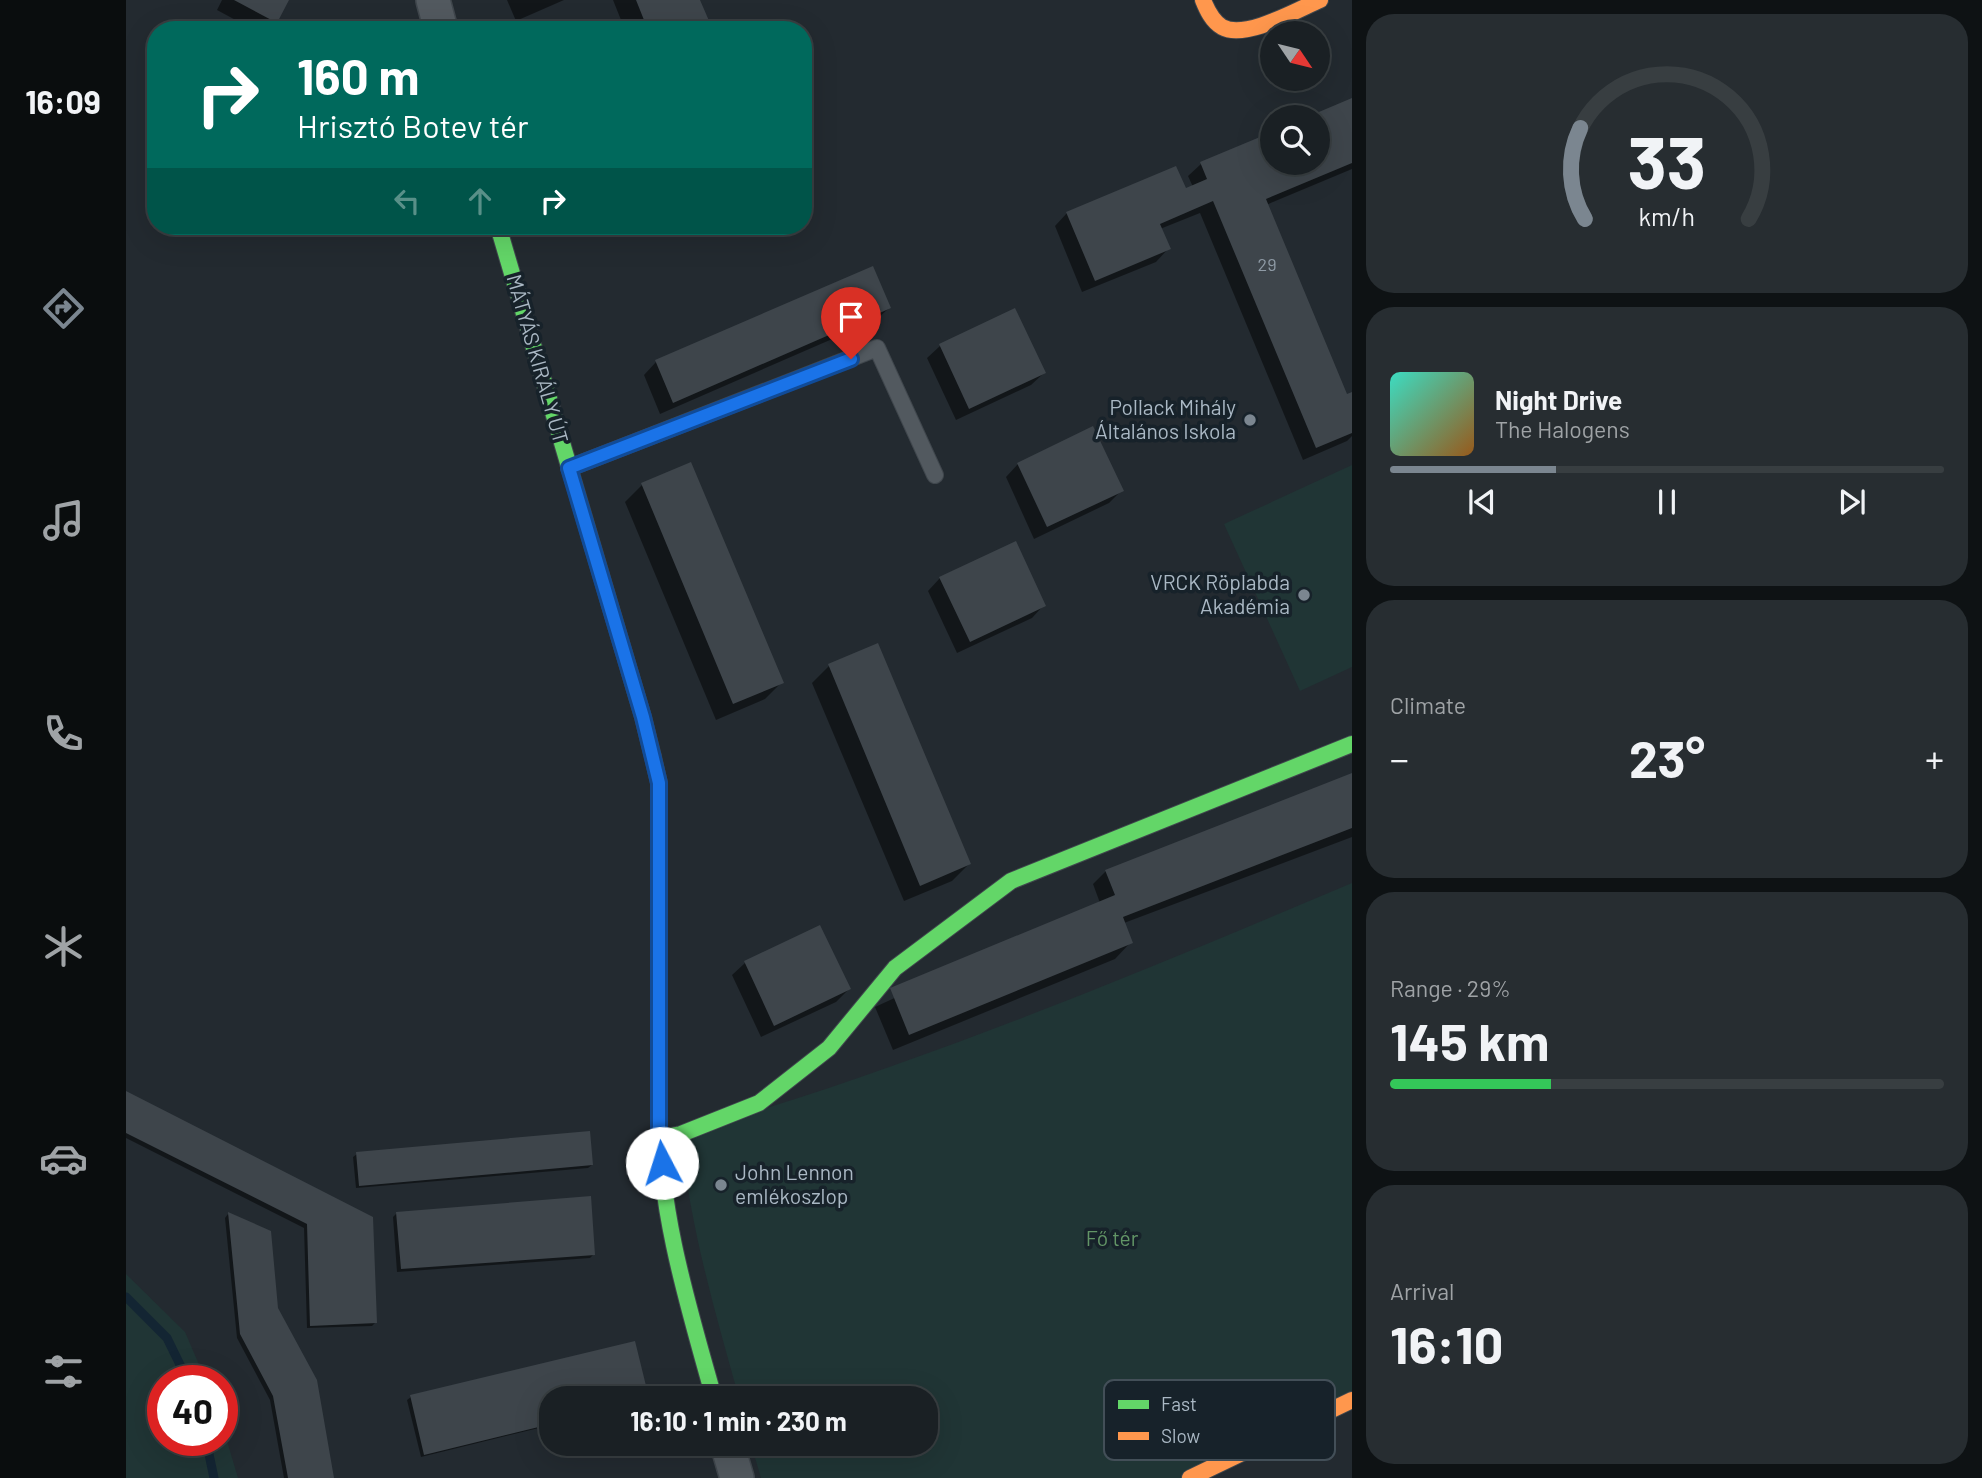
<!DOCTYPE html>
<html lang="en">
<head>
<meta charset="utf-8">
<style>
  :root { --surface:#1a2024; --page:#272d31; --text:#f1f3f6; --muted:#9fa3a6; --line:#383e41; --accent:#7b8690 }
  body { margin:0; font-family:Barlow,sans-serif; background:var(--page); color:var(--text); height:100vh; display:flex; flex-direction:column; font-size:26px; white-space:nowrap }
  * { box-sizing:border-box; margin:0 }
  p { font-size:23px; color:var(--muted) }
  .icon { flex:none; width:38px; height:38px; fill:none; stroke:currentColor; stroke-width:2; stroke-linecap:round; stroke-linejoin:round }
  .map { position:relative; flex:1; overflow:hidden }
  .sheet { display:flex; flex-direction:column; gap:14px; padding:14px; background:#0e1214; width:630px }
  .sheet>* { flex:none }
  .guide { position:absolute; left:21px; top:21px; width:665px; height:214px; border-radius:28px; box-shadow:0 7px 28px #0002,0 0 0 2px var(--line); background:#00695c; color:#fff; overflow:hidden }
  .needle { width:46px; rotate:125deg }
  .tools { position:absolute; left:1134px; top:21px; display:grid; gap:14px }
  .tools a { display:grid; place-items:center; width:70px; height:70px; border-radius:50%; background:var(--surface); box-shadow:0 7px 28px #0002,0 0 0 2px var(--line); font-size:35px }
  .speed { position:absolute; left:21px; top:1365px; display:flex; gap:14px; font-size:35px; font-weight:700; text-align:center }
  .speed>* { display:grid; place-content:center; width:91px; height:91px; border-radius:50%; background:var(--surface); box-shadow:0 7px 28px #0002,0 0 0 2px var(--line); line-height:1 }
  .speed .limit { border:10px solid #d22; background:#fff; color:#111 }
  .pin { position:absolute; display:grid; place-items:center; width:60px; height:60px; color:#fff; margin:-72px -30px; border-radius:50% 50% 50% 0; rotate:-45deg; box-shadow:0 0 7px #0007 }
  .pin .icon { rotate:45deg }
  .me { position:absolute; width:77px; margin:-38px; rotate:355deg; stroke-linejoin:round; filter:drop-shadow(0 0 5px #0008) }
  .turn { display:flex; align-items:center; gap:24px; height:147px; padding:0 35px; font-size:32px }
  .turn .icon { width:91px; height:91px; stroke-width:2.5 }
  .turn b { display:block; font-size:49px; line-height:60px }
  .lanes { display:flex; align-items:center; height:66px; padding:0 35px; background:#0003; justify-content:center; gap:35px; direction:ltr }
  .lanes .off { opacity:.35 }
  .big { font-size:52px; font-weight:700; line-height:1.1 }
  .sheet .widget { flex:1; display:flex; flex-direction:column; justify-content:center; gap:10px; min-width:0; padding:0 24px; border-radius:28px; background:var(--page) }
  .sheet .dial { align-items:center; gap:0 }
  .dial svg { height:182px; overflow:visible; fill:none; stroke:var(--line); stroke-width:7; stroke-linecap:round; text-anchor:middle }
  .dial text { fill:var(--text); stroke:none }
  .song { display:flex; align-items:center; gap:21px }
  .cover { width:84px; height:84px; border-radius:10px; background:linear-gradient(135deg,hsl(170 70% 55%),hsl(30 70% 35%)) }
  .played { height:7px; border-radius:4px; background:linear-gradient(90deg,var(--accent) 30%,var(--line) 30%) }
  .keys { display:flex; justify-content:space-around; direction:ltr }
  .heat { display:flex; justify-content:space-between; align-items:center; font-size:38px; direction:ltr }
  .charge { height:10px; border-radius:5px; background:linear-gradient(90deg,#34c759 29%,var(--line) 0) }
  .trip { position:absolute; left:413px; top:1386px; width:399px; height:70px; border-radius:28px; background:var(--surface); box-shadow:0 7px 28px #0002,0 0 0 2px var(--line); font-weight:700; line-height:70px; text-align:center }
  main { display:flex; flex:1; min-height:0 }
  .tab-bar { display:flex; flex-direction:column; width:126px; justify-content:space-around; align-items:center; background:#0a0d0e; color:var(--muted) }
  .tab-bar .icon { width:49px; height:49px }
  .tab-bar .selected { color:var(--accent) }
  .tab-bar b { font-size:32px; color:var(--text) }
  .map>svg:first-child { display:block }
  .green { fill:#203535 }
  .shadow { fill:#0007 }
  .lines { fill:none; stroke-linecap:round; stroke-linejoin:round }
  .stream { stroke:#132533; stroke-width:9 }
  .building { fill:#3e454b }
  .lane-casing { stroke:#40474d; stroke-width:18 }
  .street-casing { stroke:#40474d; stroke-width:36 }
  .fast-casing { stroke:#40474d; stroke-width:18 }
  .slow-casing { stroke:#40474d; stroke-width:18 }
  .lane { stroke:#52595f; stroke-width:16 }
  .street { stroke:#52595f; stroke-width:33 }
  .fast { stroke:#63d668; stroke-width:16 }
  .slow { stroke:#ff974d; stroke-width:16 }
  .route-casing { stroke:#114b97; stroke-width:18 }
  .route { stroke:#1a73e8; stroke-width:12 }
  .poi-dot { fill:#7b8690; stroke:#17222a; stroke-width:2.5 }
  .labels { text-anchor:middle; stroke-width:7; stroke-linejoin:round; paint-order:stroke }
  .number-label { font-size:18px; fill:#8f9ba6 }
  .street-label { font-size:21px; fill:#aab8c4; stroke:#17222a }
  .poi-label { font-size:21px; fill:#aab8c4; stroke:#17222a; text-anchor:end }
  .park-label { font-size:21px; fill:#629566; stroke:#17222a }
  .key { fill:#17222a; stroke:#434f58; stroke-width:2 }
  .key-label { font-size:19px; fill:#aab8c4 }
</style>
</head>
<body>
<main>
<nav class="tab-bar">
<b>16:09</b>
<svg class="icon selected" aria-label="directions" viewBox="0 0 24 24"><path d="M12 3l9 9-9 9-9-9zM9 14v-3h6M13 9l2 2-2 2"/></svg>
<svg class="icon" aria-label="music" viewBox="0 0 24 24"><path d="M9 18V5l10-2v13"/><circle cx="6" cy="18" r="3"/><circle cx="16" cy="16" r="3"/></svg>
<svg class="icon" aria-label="phone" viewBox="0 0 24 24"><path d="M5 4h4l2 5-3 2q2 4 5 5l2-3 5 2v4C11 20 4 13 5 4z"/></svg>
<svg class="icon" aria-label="climate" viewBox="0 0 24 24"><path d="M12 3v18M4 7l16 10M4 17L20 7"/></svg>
<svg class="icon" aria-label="car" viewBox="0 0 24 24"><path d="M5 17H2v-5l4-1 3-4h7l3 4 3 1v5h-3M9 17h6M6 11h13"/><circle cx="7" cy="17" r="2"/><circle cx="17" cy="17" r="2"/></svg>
<svg class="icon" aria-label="filters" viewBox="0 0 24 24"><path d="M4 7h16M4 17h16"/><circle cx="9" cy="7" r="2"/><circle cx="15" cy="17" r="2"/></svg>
</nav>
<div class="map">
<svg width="1226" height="1478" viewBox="0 0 1226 1478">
  <rect width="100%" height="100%" fill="#232a30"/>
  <!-- green -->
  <path class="green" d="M1226 465V667L1174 691 1098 524Z
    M1226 883V1400L1064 1478H635L625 1444H800V1398H613C589 1312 563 1224 555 1134 785 1068 1006 976 1226 883Z
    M0 1274 59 1332 80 1381H37V1440H96V1424L112 1478H0Z"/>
  <!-- shadow -->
  <path class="shadow" d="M96 0H161L150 22 141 30H128L91 10Z
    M381 0H438L390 21Z
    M487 0H573L585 30H499Z
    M1226 100V169L1140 205 1220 396 1226 394V436L1221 441 1177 460 1074 213 1034 229 1042 249 1030 262 956 292 929 226 941 213 1059 191 1067 187 1062 176 1075 164 1146 134V163H1192V117H1185Z
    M763 308 750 320 534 414 518 375 530 362Z
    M814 346 918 373 905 385 830 420 801 358Z
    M564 464 655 683 639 699 590 720 499 502 516 485Z
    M892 464 995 491 983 503 908 539 880 477Z
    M814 578 918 605 906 618 831 653 802 591Z
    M751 646 843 864 826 881 778 901 686 683 703 666Z
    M1226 775V837L998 923 1005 942 989 959 767 1050 749 1007 974 903 967 884 980 871Z
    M619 963 723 989 710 1002 635 1037 606 975Z
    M0 1093 246 1218 250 1322 246 1326 181 1328 178 1228 0 1138Z
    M231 1154 466 1165 462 1168 230 1188 227 1157Z
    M271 1213 468 1254 464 1258 271 1272 267 1217Z
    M102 1214 150 1308 206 1478H158L144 1400 111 1338 99 1218Z
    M507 1343 521 1398H425V1425L295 1457 281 1400 285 1397Z"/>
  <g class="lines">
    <!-- stream -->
    <path class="stream" d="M0 1297 41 1338 62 1381
      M80 1440 88 1478"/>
  </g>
  <!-- building -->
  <path class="building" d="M108 0H163L151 23Z
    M510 0H574L587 30H522Z
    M1226 98V163L1140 199 1221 394 1226 392V433L1190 448 1087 201 1034 224 1045 249 969 281 940 212 1050 166 1060 188 1081 179 1074 162 1146 132V163H1192V117H1181Z
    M747 266 765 308 547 403 529 360Z
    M889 308 920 373 843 409 813 344Z
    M967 426 998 491 921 527 891 463Z
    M565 462 658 683 607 704 515 483Z
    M890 541 920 606 844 642 813 577Z
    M752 643 845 864 794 886 702 664Z
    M1226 773V828L997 917 1007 943 783 1035 764 988 989 895 979 870Z
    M694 925 725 989 648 1026 618 961Z
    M0 1091 247 1217 251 1323 184 1326 181 1224 0 1133Z
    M464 1131 467 1165 233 1186 230 1152Z
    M465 1196 469 1255 275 1269 270 1212Z
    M102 1212 145 1231 152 1308 191 1380 208 1478H162L147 1396 114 1334Z
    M509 1341 523 1398H425V1424L298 1455 284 1395Z"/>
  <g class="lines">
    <!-- lane casing -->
    <g class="lane-casing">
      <path id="lane" d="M443 468 751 348 809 475"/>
    </g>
    <!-- street casing -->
    <g class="street-casing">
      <path id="street" d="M307 0 315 30
        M601 1444 611 1478"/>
    </g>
    <!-- fast casing -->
    <g class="fast-casing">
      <path id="fast" d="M372 226 517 717 527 757
        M533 1115C533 1212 562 1305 588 1398
        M533 1138 555 1134 633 1103 703 1048 769 968 885 881 1226 744"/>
    </g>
    <!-- slow casing -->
    <g class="slow-casing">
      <path id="slow" d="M1077 0C1081 10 1086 21 1096 27 1119 40 1171 10 1194 0
        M527 757 533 783V1115
        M1064 1478 1226 1400"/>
    </g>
    <!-- lane -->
    <use href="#lane" class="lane"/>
    <!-- street -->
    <use href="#street" class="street"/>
    <!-- fast -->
    <use href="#fast" class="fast"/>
    <!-- slow -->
    <use href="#slow" class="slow"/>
  </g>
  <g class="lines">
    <!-- route casing -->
    <g class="route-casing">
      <path id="route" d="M536 1163 533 1138V783L517 717 443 468 725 359"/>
    </g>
    <!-- route -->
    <use href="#route" class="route"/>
  </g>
  <!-- markers -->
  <g class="poi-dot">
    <circle cx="1124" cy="420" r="7"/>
    <circle cx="1178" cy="595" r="7"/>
    <circle cx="595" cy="1185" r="7"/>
  </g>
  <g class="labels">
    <!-- number labels -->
    <g class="number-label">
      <text x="1141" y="271">29</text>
    </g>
    <!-- street labels -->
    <g class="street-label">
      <text transform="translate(411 359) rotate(74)" y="7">MÁTYÁS KIRÁLY ÚT</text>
    </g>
    <!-- poi labels -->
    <g class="poi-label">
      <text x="1110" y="415">Pollack Mihály<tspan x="1110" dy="24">Általános Iskola</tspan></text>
      <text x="1164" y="590">VRCK Röplabda<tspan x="1164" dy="24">Akadémia</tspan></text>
      <text x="609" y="1180" text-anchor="start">John Lennon<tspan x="609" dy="24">emlékoszlop</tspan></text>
    </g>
    <!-- park labels -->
    <g class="park-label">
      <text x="986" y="1246">Fő tér</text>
    </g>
  </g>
  <!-- legend -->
  <rect x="978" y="1380" width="231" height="80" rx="10" class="key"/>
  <rect x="992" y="1400" width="31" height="9" fill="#63d668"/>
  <rect x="992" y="1432" width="31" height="8" fill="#ff974d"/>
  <g class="key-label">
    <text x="1035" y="1411">Fast</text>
    <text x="1035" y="1443">Slow</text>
  </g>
</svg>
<div class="tools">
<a><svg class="needle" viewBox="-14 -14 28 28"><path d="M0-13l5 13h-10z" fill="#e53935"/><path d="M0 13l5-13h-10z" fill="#9fa3a6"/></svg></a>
<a><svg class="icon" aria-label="search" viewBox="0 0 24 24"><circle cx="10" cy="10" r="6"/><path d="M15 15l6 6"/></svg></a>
</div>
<div class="speed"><div class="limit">40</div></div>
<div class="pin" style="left:725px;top:359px;background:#d93025"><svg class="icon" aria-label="arrive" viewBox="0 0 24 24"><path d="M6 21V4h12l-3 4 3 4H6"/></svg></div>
<svg class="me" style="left:536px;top:1163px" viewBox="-20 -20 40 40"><circle r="19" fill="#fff"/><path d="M0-13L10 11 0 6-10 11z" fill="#1a73e8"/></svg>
<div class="trip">16:10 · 1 min · 230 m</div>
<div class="guide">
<div class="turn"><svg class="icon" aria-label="right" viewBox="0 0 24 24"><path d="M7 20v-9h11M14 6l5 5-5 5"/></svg><div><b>160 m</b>Hrisztó Botev tér</div></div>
<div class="lanes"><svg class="icon off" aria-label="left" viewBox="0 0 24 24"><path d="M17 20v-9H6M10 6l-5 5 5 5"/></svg><svg class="icon off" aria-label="ahead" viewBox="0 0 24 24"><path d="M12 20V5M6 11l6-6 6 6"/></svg><svg class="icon" aria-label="right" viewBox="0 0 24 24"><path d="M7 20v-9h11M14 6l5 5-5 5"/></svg></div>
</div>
</div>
<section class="sheet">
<div class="widget dial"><svg viewBox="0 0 100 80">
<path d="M14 69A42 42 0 1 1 86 69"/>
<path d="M14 69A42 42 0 0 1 12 29" stroke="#7b8690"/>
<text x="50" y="56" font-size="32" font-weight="700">33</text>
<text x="50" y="72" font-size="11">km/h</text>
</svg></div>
<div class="widget">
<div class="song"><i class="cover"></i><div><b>Night Drive</b><p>The Halogens</p></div></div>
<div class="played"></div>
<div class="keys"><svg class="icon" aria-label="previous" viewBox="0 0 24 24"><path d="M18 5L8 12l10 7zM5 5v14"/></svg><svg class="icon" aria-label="pause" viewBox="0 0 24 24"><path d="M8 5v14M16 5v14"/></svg><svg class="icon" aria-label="next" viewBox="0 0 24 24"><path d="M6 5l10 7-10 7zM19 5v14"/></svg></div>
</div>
<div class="widget"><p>Climate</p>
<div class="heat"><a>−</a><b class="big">23°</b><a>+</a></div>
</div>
<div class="widget"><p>Range · 29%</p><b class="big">145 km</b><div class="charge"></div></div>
<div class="widget"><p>Arrival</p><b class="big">16:10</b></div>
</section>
</main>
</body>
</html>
